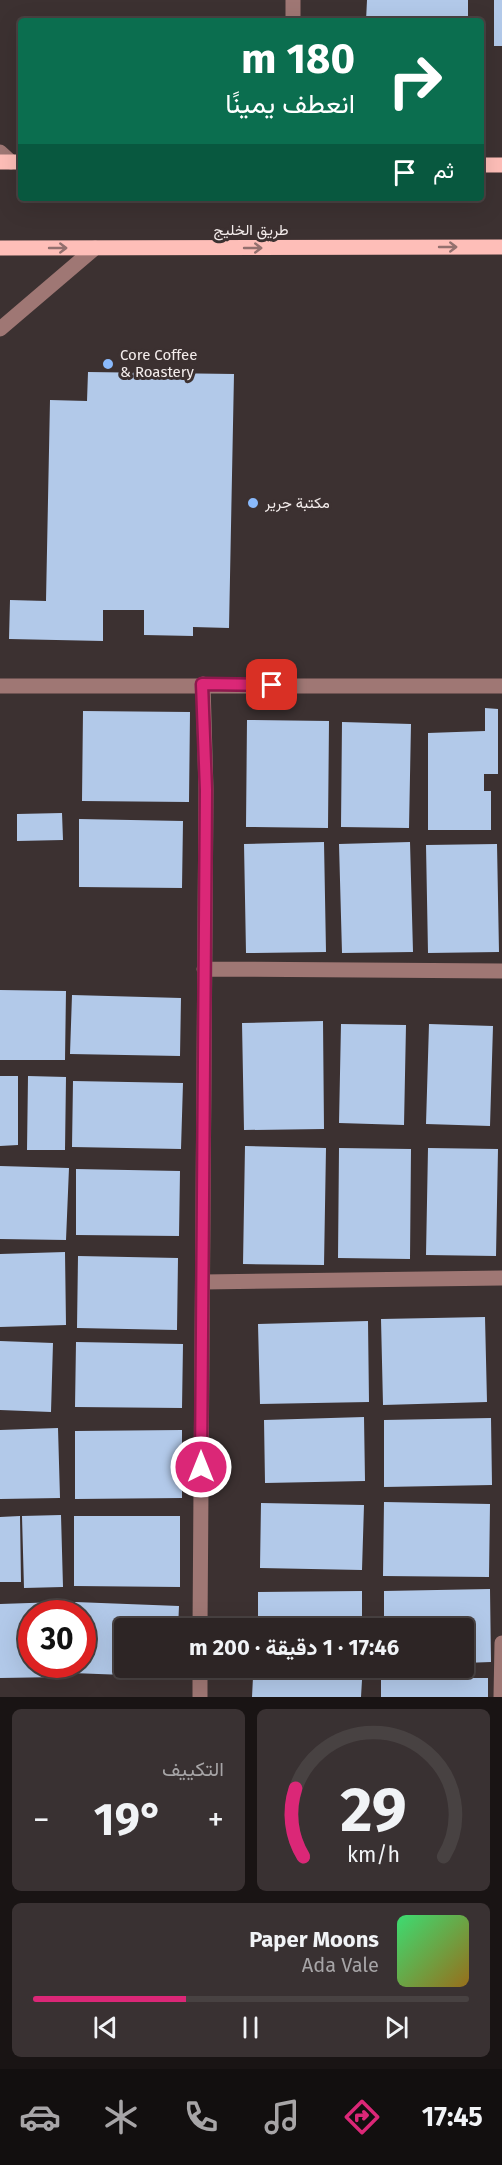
<!DOCTYPE html>
<html lang="ar">
<head>
<meta charset="utf-8">
<style>
  :root { --surface:#2d2525; --page:#393132; --text:#f1f3f6; --muted:#a7a5a7; --line:#484242; --accent:#db2777 }
  body { margin:0; font-family:"Fira Sans",Vazirmatn,sans-serif; background:var(--page); color:var(--text); direction:rtl; height:100vh; display:flex; flex-direction:column; font-size:22px; white-space:nowrap }
  * { box-sizing:border-box; margin:0 }
  p { font-size:20px; color:var(--muted) }
  .icon { flex:none; width:33px; height:33px; fill:none; stroke:currentColor; stroke-width:2; stroke-linecap:round; stroke-linejoin:round }
  .map { position:relative; height:1697px; overflow:hidden; direction:ltr }
  .drawer { display:flex; flex-direction:column; gap:12px; padding:12px; background:#191414; flex:1 }
  .drawer>* { flex:none }
  .top-card { position:absolute; left:18px; top:18px; width:466px; height:183px; border-radius:6px; box-shadow:0 6px 24px #0002,0 0 0 2px var(--line); direction:rtl; background:#0b6e4f; color:#fff; overflow:hidden }
  .speed { position:absolute; left:18px; top:1600px; display:flex; gap:12px; font-size:30px; font-weight:700; text-align:center }
  .speed>* { display:grid; place-content:center; width:78px; height:78px; border-radius:50%; background:var(--surface); box-shadow:0 6px 24px #0002,0 0 0 2px var(--line); line-height:1 }
  .speed .limit { border:9px solid #d22; background:#fff; color:#111 }
  .pin { position:absolute; display:grid; place-items:center; width:51px; height:51px; color:#fff; margin:-26px; border-radius:12px; box-shadow:0 3px 9px #0006 }
  .me { position:absolute; width:66px; margin:-33px; rotate:0deg; stroke-linejoin:round; filter:drop-shadow(0 0 4px #0008) }
  .turn { display:flex; align-items:center; gap:21px; height:126px; padding:0 30px; font-size:27px }
  .turn .icon { width:78px; height:78px; stroke-width:2.5 }
  .turn b { display:block; font-size:42px; line-height:51px }
  .then { display:flex; align-items:center; height:57px; padding:0 30px; background:#0003; gap:12px; font-size:22px }
  .big { font-size:45px; font-weight:700; line-height:1.1 }
  .drawer .tile { flex:1; display:flex; flex-direction:column; justify-content:center; gap:9px; min-width:0; padding:0 21px; border-radius:9px; background:var(--page) }
  .drawer .dial { align-items:center; gap:0 }
  .dial svg { height:156px; overflow:visible; fill:none; stroke:var(--line); stroke-width:7; stroke-linecap:round; text-anchor:middle }
  .dial text { fill:var(--text); stroke:none }
  .song { display:flex; align-items:center; gap:18px }
  .cover { width:72px; height:72px; border-radius:9px; background:linear-gradient(135deg,hsl(140 70% 55%),hsl(40 70% 35%)) }
  .played { height:6px; border-radius:3px; background:linear-gradient(90deg,var(--accent) 35%,var(--line) 35%) }
  .keys { display:flex; justify-content:space-around; direction:ltr }
  .heat { display:flex; justify-content:space-between; align-items:center; font-size:33px; direction:ltr }
  .drawer .tiles { flex:1; display:grid; gap:12px; grid-template-columns:1fr 1fr }
  .tile:last-child { grid-column:span 2 }
  .trip { position:absolute; left:114px; top:1618px; width:360px; height:60px; border-radius:6px; background:var(--surface); box-shadow:0 6px 24px #0002,0 0 0 2px var(--line); font-weight:700; line-height:60px; text-align:center; direction:rtl }
  .dock { display:flex; height:96px; justify-content:space-around; align-items:center; background:#120f0f; color:var(--muted) }
  .dock .icon { width:42px; height:42px }
  .dock .active { color:var(--accent) }
  .dock b { font-size:27px; color:var(--text) }
  .map>svg:first-child { display:block }
  .building { fill:#b2c9e9 }
  .lines { fill:none; stroke-linecap:round; stroke-linejoin:round }
  .minor { stroke:#9f7774; stroke-width:15 }
  .major { stroke:#febeb8; stroke-width:15 }
  .oneway { stroke:#93706e }
  .route-casing { stroke:#8e194d; stroke-width:15 }
  .route { stroke:#db2777; stroke-width:10 }
  .poi-dot { fill:#8abafc; stroke:#3c3131; stroke-width:2 }
  .labels { text-anchor:middle; stroke-width:6; stroke-linejoin:round; paint-order:stroke }
  .street-label { font-size:15px; fill:#f4edec; stroke:#3c3131 }
  .poi-label { font-size:15px; fill:#f4edec; stroke:#3c3131; text-anchor:start }
</style>
</head>
<body>
<div class="map">
<svg width="502" height="1697" viewBox="0 0 502 1697">
  <rect width="100%" height="100%" fill="#3c3131"/>
  <!-- building -->
  <path class="building" d="M367 0H468V21H366Z
    M494 0H502V46H494Z
    M88 372 234 374 229 628 193 627V636L144 635V610H103V641L9 639 10 600 46 601 50 400 87 401Z
    M485 708 498 709V774H484V791H491V830H428V733L485 731Z
    M83 711 190 712 189 802 82 801Z
    M247 720 329 721 328 828 246 827Z
    M342 722 411 724 409 828 341 827Z
    M62 813 63 840 17 841V814Z
    M79 819 183 821 182 888 79 887Z
    M324 842 326 952 246 953 244 844Z
    M410 842 413 952 342 953 339 844Z
    M497 844 499 952 428 953 426 845Z
    M0 990 66 991 65 1060H0Z
    M72 995 181 998 180 1056 70 1054Z
    M323 1021 324 1129 244 1130 242 1023Z
    M341 1024 406 1025 404 1125 339 1123Z
    M429 1024 493 1026 490 1126 426 1124Z
    M0 1076H18V1145L0 1146Z
    M28 1076 66 1077 65 1150H27Z
    M73 1081 183 1083 181 1149 72 1147Z
    M245 1146 326 1148 324 1265 243 1264Z
    M339 1148 411 1149 410 1259 338 1258Z
    M428 1148 498 1149 496 1256 426 1255Z
    M0 1166 69 1168 66 1240 0 1239Z
    M76 1169 180 1171 179 1236 76 1235Z
    M65 1252 66 1325 0 1327V1254Z
    M78 1256 178 1258 177 1330 77 1328Z
    M485 1317 487 1402 383 1405 381 1319Z
    M368 1321 369 1402 260 1404 258 1324Z
    M0 1341 53 1343 51 1412 0 1410Z
    M76 1342 183 1344 182 1408 75 1407Z
    M364 1417 365 1481 265 1483 264 1420Z
    M491 1418 492 1485 384 1487V1420Z
    M58 1428 60 1498 0 1499V1430Z
    M182 1430V1498L75 1499V1431Z
    M384 1502 490 1504 489 1577 383 1576Z
    M261 1503 364 1505 362 1570 260 1568Z
    M61 1515 63 1587 24 1588 22 1516Z
    M20 1516 21 1582H0V1517Z
    M74 1516H180V1587L74 1586Z
    M490 1589 491 1662 464 1663V1629H384V1591Z
    M362 1591V1629H258V1592Z
    M59 1602V1614H32V1665H61V1677L0 1678V1604Z
    M75 1602 179 1606 178 1629H124V1668H177V1677L72 1673V1665H82V1614H74Z
    M253 1677 362 1680 361 1697H252Z
    M381 1678H488V1697H381Z"/>
  <g class="lines">
    <!-- minor -->
    <path class="minor" d="M293 0V21
      M0 152 11 162
      M0 329 95 248
      M0 686H502
      M204 969 502 971
      M203 1282 502 1278
      M200 1629 206 790 203 684
      M200 1697V1668
      M501 1697 502 1643"/>
    <!-- major -->
    <path class="major" d="M0 162H21
      M482 165H502
      M0 248 502 247"/>
  </g>
  <!-- one-way arrows -->
  <defs><path id="oneway-shaft" d="M-6 0H5M1.5-3L5.5 0L1.5 3" fill="none" stroke-width="1.6" stroke-linecap="round" stroke-linejoin="round" transform="scale(1.5)"/></defs>
  <g class="oneway">
    <use href="#oneway-shaft" transform="translate(448 247)"/>
    <use href="#oneway-shaft" transform="translate(58 248)"/>
    <use href="#oneway-shaft" transform="translate(253 248)"/>
  </g>
  <g class="lines">
    <!-- route casing -->
    <g class="route-casing">
      <path id="route" d="M201 1467 206 790 202 684 272 685"/>
    </g>
    <!-- route -->
    <use href="#route" class="route"/>
  </g>
  <!-- markers -->
  <g class="poi-dot">
    <circle cx="108" cy="364" r="6"/>
    <circle cx="253" cy="503" r="6"/>
  </g>
  <g class="labels">
    <!-- street labels -->
    <g class="street-label">
      <text x="251" y="235">طريق الخليج</text>
    </g>
    <!-- poi labels -->
    <g class="poi-label">
      <text x="120" y="360">Core Coffee<tspan x="120" dy="17">&amp; Roastery</tspan></text>
      <text x="265" y="508">مكتبة جرير</text>
    </g>
  </g>
</svg>
<div class="speed"><div class="limit">30</div></div>
<div class="pin" style="left:272px;top:685px;background:#d93025"><svg class="icon" aria-label="arrive" viewBox="0 0 24 24"><path d="M6 21V4h12l-3 4 3 4H6"/></svg></div>
<svg class="me" style="left:201px;top:1467px" viewBox="-20 -20 40 40"><circle r="17" fill="#db2777" stroke="#fff" stroke-width="3"/><path d="M0-11L8 9 0 5-8 9z" fill="#fff"/></svg>
<div class="trip">17:46 · 1 دقيقة · 200 m</div>
<div class="top-card">
<div class="turn"><svg class="icon" aria-label="right" viewBox="0 0 24 24"><path d="M7 20v-9h11M14 6l5 5-5 5"/></svg><div><b>180 m</b>انعطف يمينًا</div></div>
<div class="then">ثم<svg class="icon" aria-label="arrive" viewBox="0 0 24 24"><path d="M6 21V4h12l-3 4 3 4H6"/></svg></div>
</div>
</div>
<section class="drawer">
<div class="tiles">
<div class="tile dial"><svg viewBox="0 0 100 80">
<path d="M14 69A42 42 0 1 1 86 69"/>
<path d="M14 69A42 42 0 0 1 10 34" stroke="#db2777"/>
<text x="50" y="56" font-size="32" font-weight="700">29</text>
<text x="50" y="72" font-size="11">km/h</text>
</svg></div>
<div class="tile"><p>التكييف</p>
<div class="heat"><a>−</a><b class="big">19°</b><a>+</a></div>
</div>
<div class="tile">
<div class="song"><i class="cover"></i><div><b>Paper Moons</b><p>Ada Vale</p></div></div>
<div class="played"></div>
<div class="keys"><svg class="icon" aria-label="previous" viewBox="0 0 24 24"><path d="M18 5L8 12l10 7zM5 5v14"/></svg><svg class="icon" aria-label="pause" viewBox="0 0 24 24"><path d="M8 5v14M16 5v14"/></svg><svg class="icon" aria-label="next" viewBox="0 0 24 24"><path d="M6 5l10 7-10 7zM19 5v14"/></svg></div>
</div>
</div>
</section>
<nav class="dock">
<b>17:45</b>
<svg class="icon active" aria-label="directions" viewBox="0 0 24 24"><path d="M12 3l9 9-9 9-9-9zM9 14v-3h6M13 9l2 2-2 2"/></svg>
<svg class="icon" aria-label="music" viewBox="0 0 24 24"><path d="M9 18V5l10-2v13"/><circle cx="6" cy="18" r="3"/><circle cx="16" cy="16" r="3"/></svg>
<svg class="icon" aria-label="phone" viewBox="0 0 24 24"><path d="M5 4h4l2 5-3 2q2 4 5 5l2-3 5 2v4C11 20 4 13 5 4z"/></svg>
<svg class="icon" aria-label="climate" viewBox="0 0 24 24"><path d="M12 3v18M4 7l16 10M4 17L20 7"/></svg>
<svg class="icon" aria-label="car" viewBox="0 0 24 24"><path d="M5 17H2v-5l4-1 3-4h7l3 4 3 1v5h-3M9 17h6M6 11h13"/><circle cx="7" cy="17" r="2"/><circle cx="17" cy="17" r="2"/></svg>
</nav>
</body>
</html>
